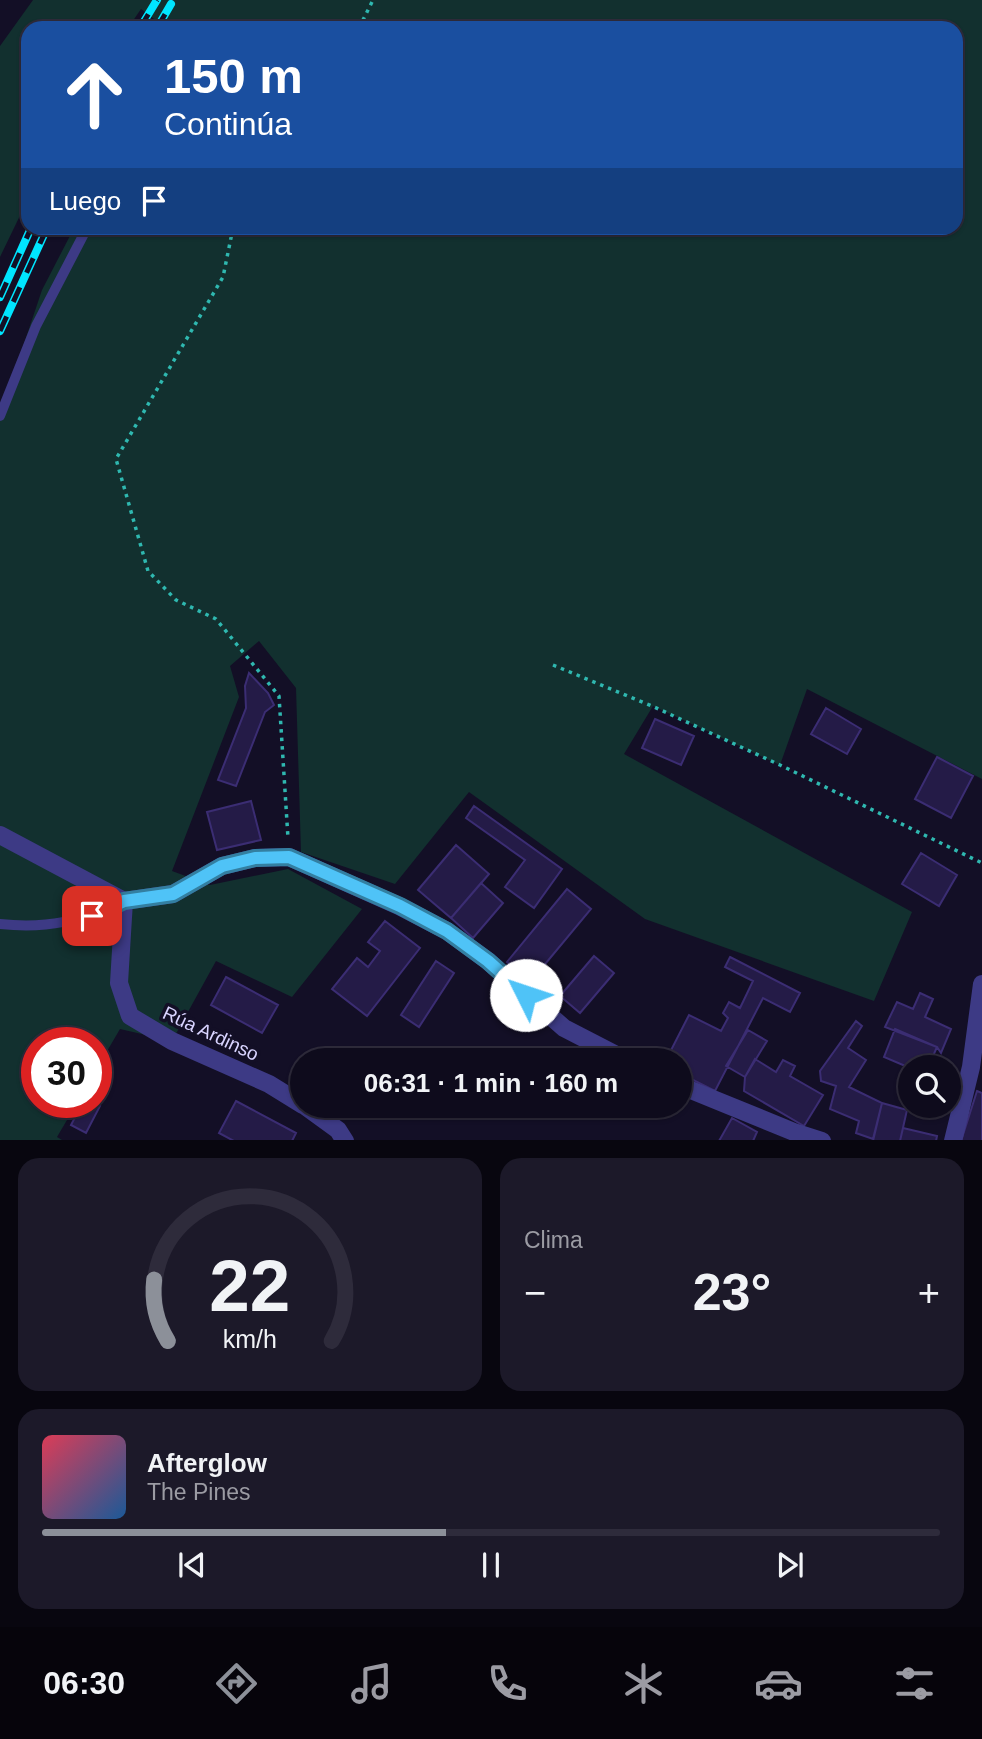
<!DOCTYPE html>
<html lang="es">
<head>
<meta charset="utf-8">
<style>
  :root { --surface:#0e0b1c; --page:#1c1929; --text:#f1f3f6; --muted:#9b9ba3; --line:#2e2b3b; --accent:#8c9099 }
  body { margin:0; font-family:Helvetica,sans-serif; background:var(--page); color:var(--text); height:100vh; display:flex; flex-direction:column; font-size:26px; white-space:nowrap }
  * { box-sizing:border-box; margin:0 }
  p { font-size:23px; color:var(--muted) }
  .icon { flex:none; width:38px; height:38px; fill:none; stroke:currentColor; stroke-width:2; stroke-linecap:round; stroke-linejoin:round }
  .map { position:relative; height:1140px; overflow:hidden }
  .panel { display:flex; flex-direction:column; gap:18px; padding:18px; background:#08060f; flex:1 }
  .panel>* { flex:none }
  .banner { position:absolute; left:21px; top:21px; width:942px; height:214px; border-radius:21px; box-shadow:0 2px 5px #0004,0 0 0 2px var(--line); background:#1a4fa0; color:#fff; overflow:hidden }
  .controls { position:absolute; left:898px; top:1055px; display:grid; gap:14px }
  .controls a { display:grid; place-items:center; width:63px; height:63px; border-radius:50%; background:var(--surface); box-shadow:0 2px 5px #0004,0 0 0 2px var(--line); font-size:35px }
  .speed { position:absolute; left:21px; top:1027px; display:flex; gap:14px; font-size:35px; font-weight:700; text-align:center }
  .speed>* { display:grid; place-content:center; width:91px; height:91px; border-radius:50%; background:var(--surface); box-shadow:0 2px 5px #0004,0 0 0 2px var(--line); line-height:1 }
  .speed .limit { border:10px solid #d22; background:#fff; color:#111 }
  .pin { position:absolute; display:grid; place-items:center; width:60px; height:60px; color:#fff; margin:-30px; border-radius:14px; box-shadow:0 4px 10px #0006 }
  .me { position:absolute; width:77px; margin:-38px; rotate:311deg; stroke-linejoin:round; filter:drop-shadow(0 0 5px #0008) }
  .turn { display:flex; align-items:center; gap:24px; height:147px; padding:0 28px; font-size:32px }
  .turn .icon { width:91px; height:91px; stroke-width:2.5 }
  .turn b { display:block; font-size:49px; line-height:60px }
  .then { display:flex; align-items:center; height:66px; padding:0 28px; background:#0003; gap:14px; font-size:26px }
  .big { font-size:52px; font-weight:600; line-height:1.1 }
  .panel .widget { flex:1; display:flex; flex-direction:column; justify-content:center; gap:10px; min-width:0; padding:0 24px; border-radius:21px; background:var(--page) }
  .panel .dial { align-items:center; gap:0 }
  .dial svg { height:182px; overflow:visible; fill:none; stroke:var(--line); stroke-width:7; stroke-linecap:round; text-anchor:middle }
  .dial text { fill:var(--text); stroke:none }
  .song { display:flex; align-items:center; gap:21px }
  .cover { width:84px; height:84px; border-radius:10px; background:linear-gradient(135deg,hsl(350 70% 55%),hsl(210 70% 35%)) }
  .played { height:7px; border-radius:4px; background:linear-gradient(90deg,var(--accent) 45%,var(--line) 45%) }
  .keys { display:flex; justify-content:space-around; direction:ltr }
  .heat { display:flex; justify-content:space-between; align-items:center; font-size:38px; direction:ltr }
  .panel .tiles { flex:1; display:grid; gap:18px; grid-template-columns:1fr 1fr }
  .widget:last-child { grid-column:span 2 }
  .trip { position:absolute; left:290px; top:1048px; width:402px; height:70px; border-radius:35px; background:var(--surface); box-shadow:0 2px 5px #0004,0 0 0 2px var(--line); font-weight:600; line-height:70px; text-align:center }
  .menu { display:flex; height:112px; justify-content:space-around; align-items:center; background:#06040b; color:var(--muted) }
  .menu .icon { width:49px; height:49px }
  .menu .selected { color:var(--accent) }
  .menu b { font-size:32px; color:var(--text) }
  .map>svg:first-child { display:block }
  .green { fill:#12302f }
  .building { fill:#241b47; stroke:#3b2d73; stroke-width:2 }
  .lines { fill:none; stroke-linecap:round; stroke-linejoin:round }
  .path { stroke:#2fb8b0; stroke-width:3.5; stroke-dasharray:3.5 5; stroke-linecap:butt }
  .service { stroke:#3d3a85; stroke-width:10 }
  .minor { stroke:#3d3a85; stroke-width:18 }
  .rail-casing { stroke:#00e5ff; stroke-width:8 }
  .rail { stroke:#130f26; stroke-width:5; stroke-dasharray:16; stroke-linecap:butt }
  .route-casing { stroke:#337fa1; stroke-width:18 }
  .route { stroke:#4fc3f7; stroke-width:12 }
  .labels { text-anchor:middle; stroke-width:7; stroke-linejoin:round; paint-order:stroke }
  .street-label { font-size:19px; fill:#d9d4ff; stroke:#130f26 }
</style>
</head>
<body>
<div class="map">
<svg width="982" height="1141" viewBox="0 0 982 1141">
  <rect width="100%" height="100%" fill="#130f26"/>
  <!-- green -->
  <path class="green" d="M33 0H982V779L807 689 780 765 653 706 624 754 912 912 874 1001 645 919 469 792 395 884 301 852 296 688 259 641 230 666 239 697 172 871 210 885 288 869 362 909 292 997 216 961 172 1041 120 1029 96 1070V1043H37V1102L77 1103 57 1137 62 1140H0V415L42 290 74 228H956V28H166L141 9 128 28H28V199L0 257V46Z"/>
  <!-- building -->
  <path class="building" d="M249 673 268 693 274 705 265 712 236 786 218 780 246 708 245 686Z
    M826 708 861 729 847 754 811 734Z
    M655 719 694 736 681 765 642 748Z
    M937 757 973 776 951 818 915 799Z
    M251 801 261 840 217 850 207 812Z
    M474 806 562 869 534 908 505 887 525 860 466 818Z
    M456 845 489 874 451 918 418 890Z
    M921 853 957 875 939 906 902 884Z
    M481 883 503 903 473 938 451 918Z
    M567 889 591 909 531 981 507 962Z
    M385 921 420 948 367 1016 332 989 357 958 368 967 380 951 368 942Z
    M594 956 614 973 580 1013 560 996Z
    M730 957 800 993 790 1012 763 998 715 1091 681 1074V1060H666L689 1015 721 1031 728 1018 723 1013 729 1002 740 1008 753 981 725 967Z
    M436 961 454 973 419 1027 401 1015Z
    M226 977 278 1005 262 1033 211 1005Z
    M920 993 933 999 925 1017 951 1029 941 1053 937 1047 885 1027 897 1002 913 1009Z
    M856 1021 862 1026 848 1048 866 1060 849 1087 882 1103 873 1139 856 1133 859 1121 830 1109 836 1086 821 1081 820 1071Z
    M895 1029 937 1047 929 1065 936 1068H910L884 1057Z
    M748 1030 767 1041 745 1077 726 1066Z
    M755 1059 776 1072 783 1060 795 1066 790 1076 823 1095 804 1126 744 1091 745 1077Z
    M977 1091 982 1093V1141H961Z
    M236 1101 296 1133 292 1141H234L219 1133Z
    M83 1102H93L100 1106 86 1133 71 1125Z
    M882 1103 907 1110 900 1141H873Z
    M732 1118 757 1132 753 1141H719Z
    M903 1128 937 1136 936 1141H900Z"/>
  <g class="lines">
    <!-- path -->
    <path class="path" d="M359 28 373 0
      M233 228 223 277 116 459 148 571 176 600 216 619 279 696 288 838
      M553 665 652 706 780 765 982 863"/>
    <!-- service -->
    <path class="service" d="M0 416 36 326 87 228
      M0 924C48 929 81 921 124 901"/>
    <!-- minor -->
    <path class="minor" d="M0 835 124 901
      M124 901 173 894 222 866 255 858 289 857 399 906 447 931 488 961 564 1028 626 1060
      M124 901 119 983 130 1016 172 1041 269 1084 303 1105
      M681 1086 794 1132 822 1141
      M305 1106 338 1130 345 1141
      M953 1141 971 1067 982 984"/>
    <!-- rail casing -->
    <g class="rail-casing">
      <path id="rail" d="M140 28 157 0
        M157 28 171 4
        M0 297 31 228
        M0 331 47 228"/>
    </g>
    <!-- rail -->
    <use href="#rail" class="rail"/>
  </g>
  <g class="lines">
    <!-- route casing -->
    <g class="route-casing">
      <path id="route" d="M92 916 124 901 173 894 222 866 255 858 289 857 400 906 447 931 488 961 526 995"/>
    </g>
    <!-- route -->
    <use href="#route" class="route"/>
  </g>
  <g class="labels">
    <!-- street labels -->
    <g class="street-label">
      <text transform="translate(211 1033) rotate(25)" y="7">Rúa Ardinso</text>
    </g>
  </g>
</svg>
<div class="controls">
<a><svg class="icon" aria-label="search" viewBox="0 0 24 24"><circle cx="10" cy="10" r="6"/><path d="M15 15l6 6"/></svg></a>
</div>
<div class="speed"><div class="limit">30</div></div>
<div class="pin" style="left:92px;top:916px;background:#d93025"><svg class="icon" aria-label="arrive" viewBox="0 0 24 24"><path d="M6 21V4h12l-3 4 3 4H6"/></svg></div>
<svg class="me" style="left:526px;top:995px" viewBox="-20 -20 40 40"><circle r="19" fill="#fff"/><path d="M0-13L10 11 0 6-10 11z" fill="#4fc3f7"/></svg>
<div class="trip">06:31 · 1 min · 160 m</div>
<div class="banner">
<div class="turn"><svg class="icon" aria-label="ahead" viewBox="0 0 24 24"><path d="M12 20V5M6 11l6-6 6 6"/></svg><div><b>150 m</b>Continúa</div></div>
<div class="then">Luego<svg class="icon" aria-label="arrive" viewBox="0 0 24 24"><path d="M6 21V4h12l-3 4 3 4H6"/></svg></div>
</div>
</div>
<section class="panel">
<div class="tiles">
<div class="widget dial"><svg viewBox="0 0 100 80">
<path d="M14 69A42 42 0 1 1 86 69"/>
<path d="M14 69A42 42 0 0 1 8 42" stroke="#8c9099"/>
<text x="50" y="56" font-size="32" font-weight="700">22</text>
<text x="50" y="72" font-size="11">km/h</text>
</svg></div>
<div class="widget"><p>Clima</p>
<div class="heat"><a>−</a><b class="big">23°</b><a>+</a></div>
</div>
<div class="widget">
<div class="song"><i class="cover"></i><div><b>Afterglow</b><p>The Pines</p></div></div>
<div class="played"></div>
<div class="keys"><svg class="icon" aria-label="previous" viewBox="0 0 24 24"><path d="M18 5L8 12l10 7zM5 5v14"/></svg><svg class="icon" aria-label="pause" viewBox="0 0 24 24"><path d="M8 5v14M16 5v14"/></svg><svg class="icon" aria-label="next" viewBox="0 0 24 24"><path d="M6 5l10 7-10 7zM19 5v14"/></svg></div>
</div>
</div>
</section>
<nav class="menu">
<b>06:30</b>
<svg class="icon selected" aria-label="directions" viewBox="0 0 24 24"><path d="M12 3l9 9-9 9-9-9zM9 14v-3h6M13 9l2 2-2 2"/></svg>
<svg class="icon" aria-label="music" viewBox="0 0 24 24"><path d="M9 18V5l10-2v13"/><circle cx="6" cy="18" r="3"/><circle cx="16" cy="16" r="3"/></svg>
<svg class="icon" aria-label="phone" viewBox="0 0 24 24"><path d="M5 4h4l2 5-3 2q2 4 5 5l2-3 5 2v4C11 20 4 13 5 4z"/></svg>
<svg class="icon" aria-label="climate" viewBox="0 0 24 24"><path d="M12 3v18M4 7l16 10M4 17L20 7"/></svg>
<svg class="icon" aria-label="car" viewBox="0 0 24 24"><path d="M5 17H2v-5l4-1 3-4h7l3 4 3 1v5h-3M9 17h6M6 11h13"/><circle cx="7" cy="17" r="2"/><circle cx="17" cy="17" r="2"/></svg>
<svg class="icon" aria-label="filters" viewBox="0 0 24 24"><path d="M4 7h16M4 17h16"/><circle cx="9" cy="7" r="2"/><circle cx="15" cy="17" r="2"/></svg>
</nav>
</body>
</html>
